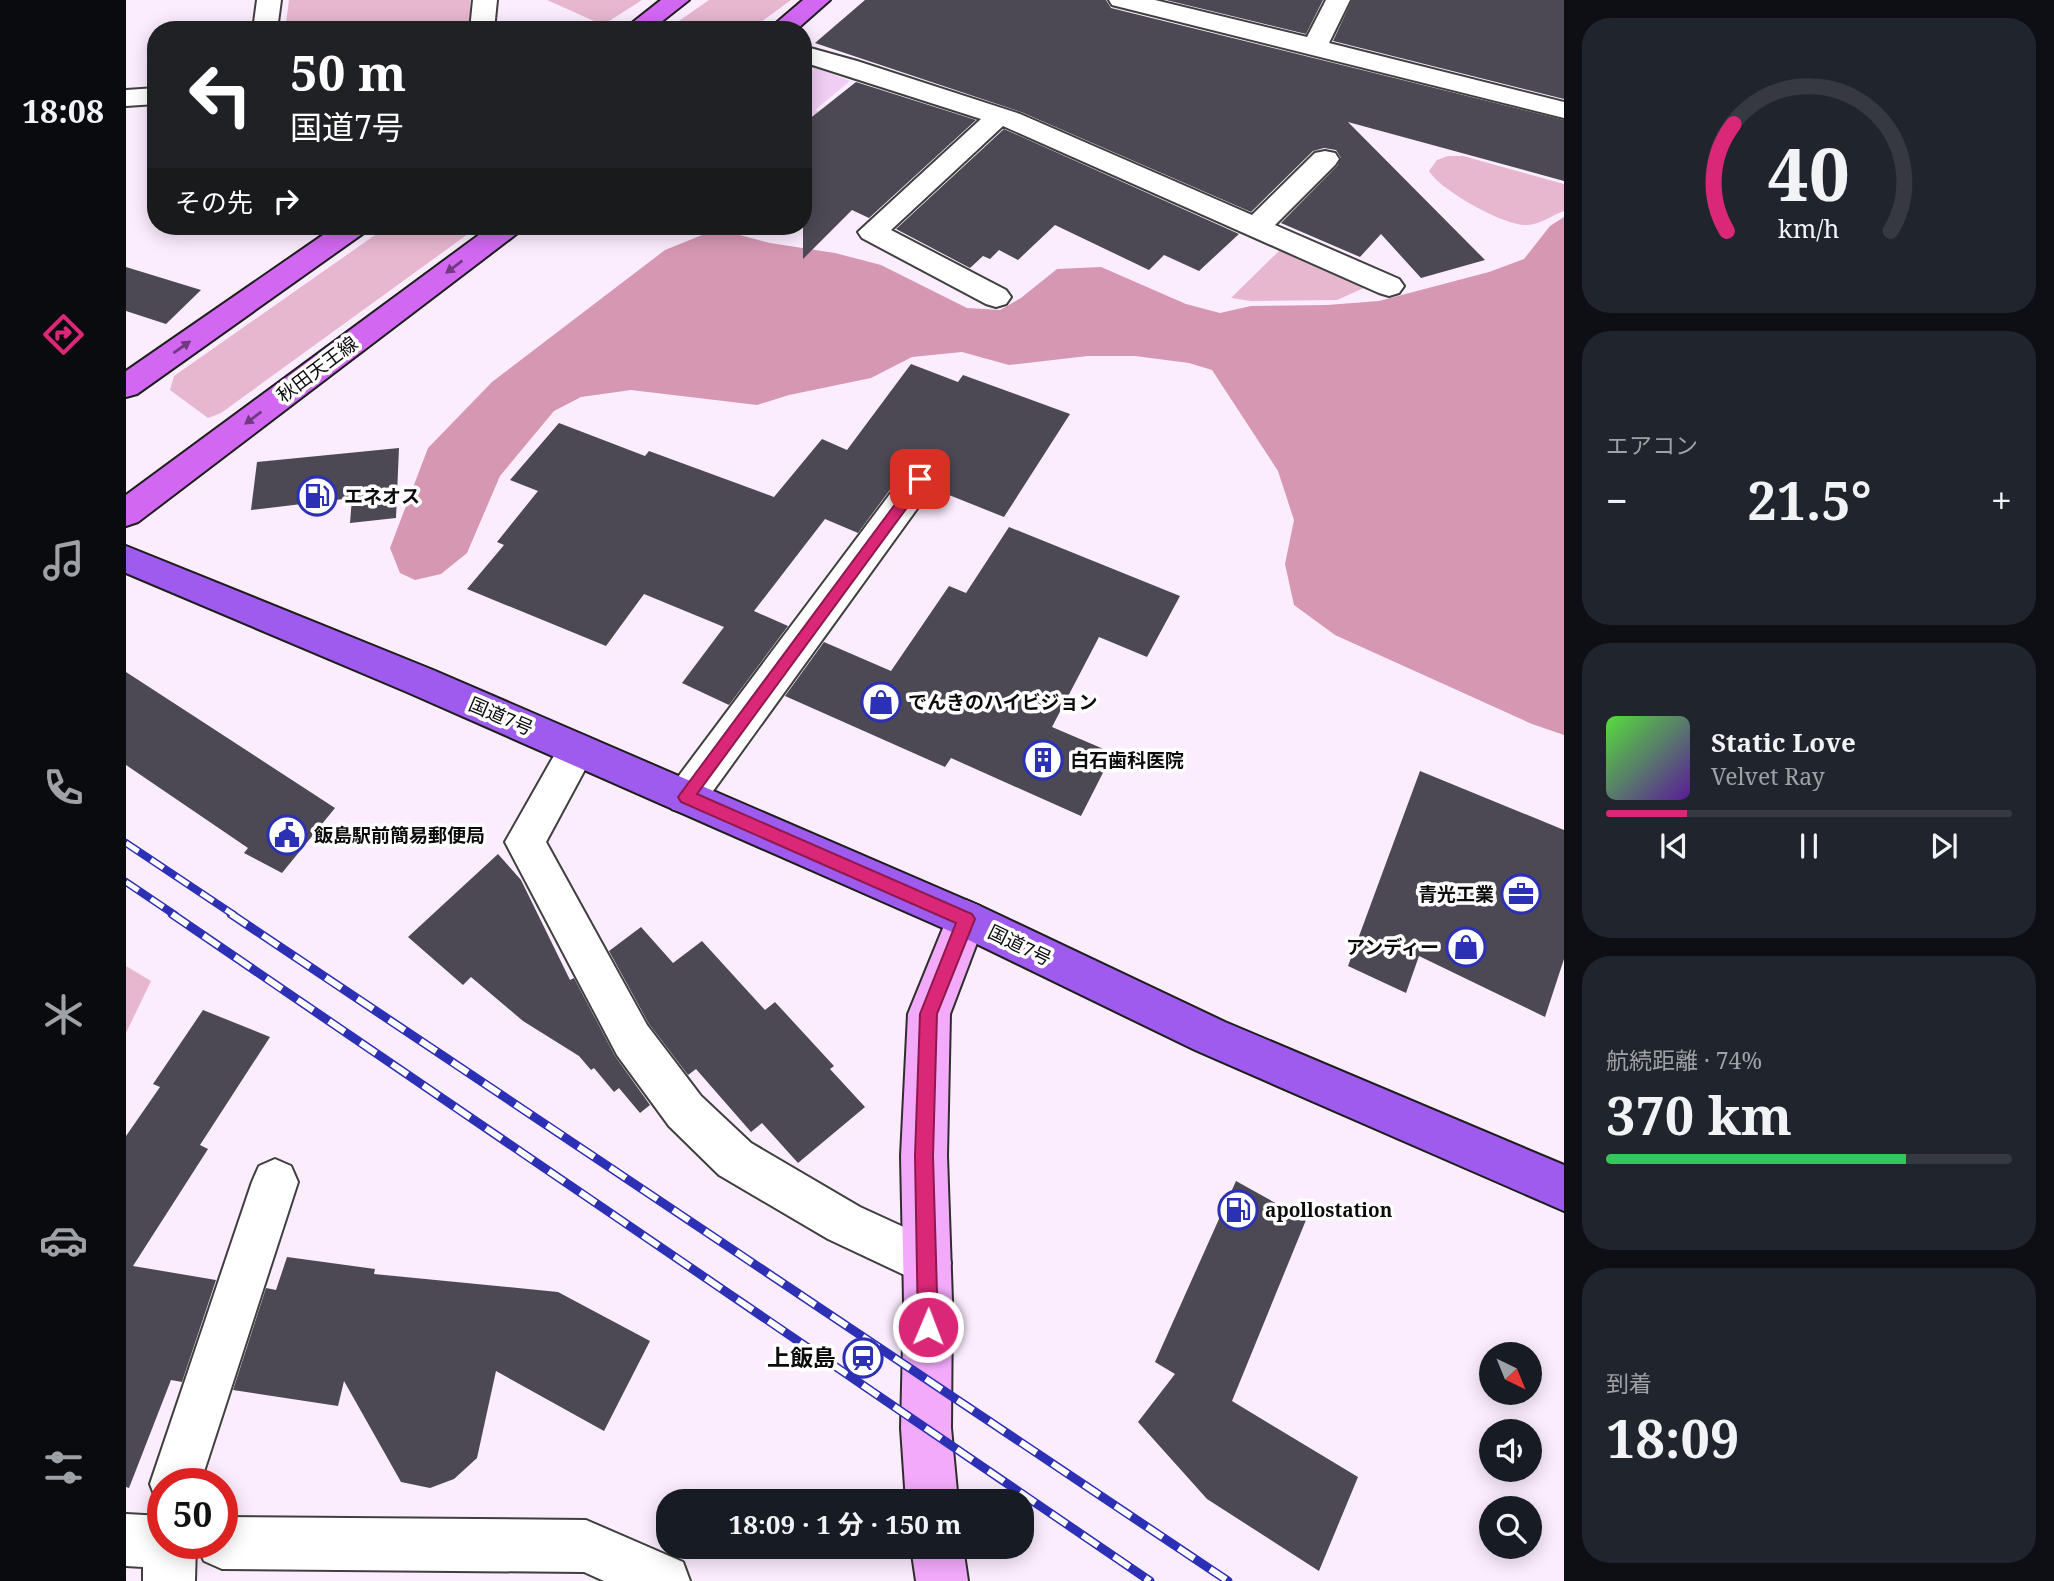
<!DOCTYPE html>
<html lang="ja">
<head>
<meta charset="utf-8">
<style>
  :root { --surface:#171b24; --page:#20242c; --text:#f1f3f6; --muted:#9ea1a6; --line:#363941; --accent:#db2777 }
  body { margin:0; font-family:"Noto Serif","Noto Sans JP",serif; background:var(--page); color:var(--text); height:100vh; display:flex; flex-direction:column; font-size:26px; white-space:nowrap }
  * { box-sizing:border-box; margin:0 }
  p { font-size:23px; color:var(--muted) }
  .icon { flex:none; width:38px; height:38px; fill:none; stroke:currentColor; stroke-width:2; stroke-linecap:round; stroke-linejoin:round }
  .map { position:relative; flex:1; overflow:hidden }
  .details { display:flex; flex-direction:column; gap:18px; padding:18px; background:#0d0f14; width:490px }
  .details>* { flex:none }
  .top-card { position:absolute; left:21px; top:21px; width:665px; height:214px; border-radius:28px; box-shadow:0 4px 18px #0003; background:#202124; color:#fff; overflow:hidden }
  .needle { width:46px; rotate:137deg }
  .buttons { position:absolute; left:1353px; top:1342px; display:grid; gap:14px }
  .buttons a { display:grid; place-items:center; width:63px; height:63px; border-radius:50%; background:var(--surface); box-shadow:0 4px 18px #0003; font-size:35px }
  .speed { position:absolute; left:21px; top:1468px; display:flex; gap:14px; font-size:35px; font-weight:700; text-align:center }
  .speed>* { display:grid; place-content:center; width:91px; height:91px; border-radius:50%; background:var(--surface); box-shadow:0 4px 18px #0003; line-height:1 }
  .speed .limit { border:10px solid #d22; background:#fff; color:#111 }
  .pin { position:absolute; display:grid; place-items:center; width:60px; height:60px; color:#fff; margin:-30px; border-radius:14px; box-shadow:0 4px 10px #0006 }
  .me { position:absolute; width:77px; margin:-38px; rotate:1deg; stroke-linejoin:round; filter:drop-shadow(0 0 5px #0008) }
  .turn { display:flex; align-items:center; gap:24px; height:147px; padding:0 28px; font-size:32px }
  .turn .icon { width:91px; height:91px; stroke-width:2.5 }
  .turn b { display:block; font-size:49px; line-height:60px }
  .then { display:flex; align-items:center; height:66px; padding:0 28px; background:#0003; gap:14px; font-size:26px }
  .big { font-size:52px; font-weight:700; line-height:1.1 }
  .details .widget { flex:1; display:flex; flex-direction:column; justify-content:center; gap:10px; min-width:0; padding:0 24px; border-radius:28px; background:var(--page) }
  .details .dial { align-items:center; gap:0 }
  .dial svg { height:182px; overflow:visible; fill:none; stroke:var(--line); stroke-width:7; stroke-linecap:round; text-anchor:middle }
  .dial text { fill:var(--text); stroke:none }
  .song { display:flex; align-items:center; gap:21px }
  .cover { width:84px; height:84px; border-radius:10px; background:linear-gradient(135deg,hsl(110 70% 55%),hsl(270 70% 35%)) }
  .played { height:7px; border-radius:4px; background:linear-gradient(90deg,var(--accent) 20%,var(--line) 20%) }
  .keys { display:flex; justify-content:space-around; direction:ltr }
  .heat { display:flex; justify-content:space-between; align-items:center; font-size:38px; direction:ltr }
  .charge { height:10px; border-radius:5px; background:linear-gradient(90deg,#34c759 74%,var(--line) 0) }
  .trip { position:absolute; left:530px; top:1489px; width:378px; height:70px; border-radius:28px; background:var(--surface); box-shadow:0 4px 18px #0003; font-weight:700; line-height:70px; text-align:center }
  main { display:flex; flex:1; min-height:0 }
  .dock { display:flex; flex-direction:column; width:126px; justify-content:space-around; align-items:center; background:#090b0e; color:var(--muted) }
  .dock .icon { width:49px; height:49px }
  .dock .selected { color:var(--accent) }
  .dock b { font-size:32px; color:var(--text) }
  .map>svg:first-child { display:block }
  .farmland { fill:#f0cdf3 }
  .green { fill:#e6b7cf }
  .forest { fill:#d697b3 }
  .building { fill:#4d4954 }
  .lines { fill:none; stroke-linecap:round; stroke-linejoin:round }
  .street-casing { stroke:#3f3f3f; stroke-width:4 }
  .secondary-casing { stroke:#2e2e2e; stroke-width:4 }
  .primary-casing { stroke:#1d1d1d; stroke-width:4 }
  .highway-casing { stroke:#1d1d1d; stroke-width:4 }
  .street { fill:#fff; fill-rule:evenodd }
  .secondary { fill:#f3aafb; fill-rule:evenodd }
  .primary { fill:#d268f2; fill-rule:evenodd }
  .highway { fill:#9f5aee; fill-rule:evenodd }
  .rail-far1-casing { stroke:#2b30b5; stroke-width:8 }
  .rail-casing { stroke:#2b30b5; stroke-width:9 }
  .rail-far1 { stroke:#fff; stroke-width:5; stroke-dasharray:15; stroke-linecap:butt }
  .rail { stroke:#fff; stroke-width:6; stroke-dasharray:19; stroke-linecap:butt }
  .oneway { fill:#6f3a7f }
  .route { fill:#db2777; stroke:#8e194d; stroke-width:2 }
  .labels { text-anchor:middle; stroke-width:7; stroke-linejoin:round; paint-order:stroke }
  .street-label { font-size:19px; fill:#0c0c0c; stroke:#fff }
  .poi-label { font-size:19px; font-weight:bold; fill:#0c0c0c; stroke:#fff; text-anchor:start }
  .near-poi-label { font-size:23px; font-weight:bold; fill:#0c0c0c; stroke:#fff; text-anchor:end }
</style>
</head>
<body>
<main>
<nav class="dock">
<b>18:08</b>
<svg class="icon selected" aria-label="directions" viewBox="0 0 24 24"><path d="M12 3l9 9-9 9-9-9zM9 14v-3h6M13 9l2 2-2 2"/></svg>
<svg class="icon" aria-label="music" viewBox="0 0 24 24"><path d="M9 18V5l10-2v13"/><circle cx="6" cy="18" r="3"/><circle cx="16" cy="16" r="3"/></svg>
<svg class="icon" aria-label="phone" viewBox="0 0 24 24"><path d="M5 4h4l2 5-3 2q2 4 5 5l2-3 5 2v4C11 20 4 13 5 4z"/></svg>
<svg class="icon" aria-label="climate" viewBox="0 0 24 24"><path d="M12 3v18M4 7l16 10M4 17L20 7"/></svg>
<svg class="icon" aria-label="car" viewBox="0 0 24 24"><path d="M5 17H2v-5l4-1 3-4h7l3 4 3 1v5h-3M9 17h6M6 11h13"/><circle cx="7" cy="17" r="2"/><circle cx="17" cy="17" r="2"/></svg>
<svg class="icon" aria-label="filters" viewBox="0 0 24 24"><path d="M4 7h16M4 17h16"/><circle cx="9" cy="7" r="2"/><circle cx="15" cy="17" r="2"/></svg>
</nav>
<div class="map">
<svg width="1438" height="1581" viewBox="0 0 1438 1581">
  <rect width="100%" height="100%" fill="#fbecfe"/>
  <!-- farmland -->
  <path class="farmland" d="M677 63 724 81 689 110 716 121 677 153Z"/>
  <!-- green -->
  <path class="green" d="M163 0H344V30H159Z
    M421 0H516L477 25Z
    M583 0H665L624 30H540Z
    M1322 156H1337L1438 184V211C1426 215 1415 224 1402 225 1380 227 1315 191 1303 171L1311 160Z
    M262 226H353L95 413 82 418 44 390 48 376Z
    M1154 250 1240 287 1211 300 1125 301 1105 298Z
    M0 966 25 981 0 1033Z"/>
  <!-- forest -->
  <path class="forest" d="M1438 217V735L1406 724 1209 635 1168 605 1159 564 1168 520 1152 471 1086 370 1063 363 1009 356H962L883 365 836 352 786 357 745 378 663 395 631 405 505 390 455 397 428 411 374 476 341 553 315 574 289 580 274 573 264 548 302 448 366 382 539 250 591 229 644 243 709 253 755 265 841 308 874 310 895 298 931 269 975 267 1060 304 1094 313 1125 306 1201 305 1253 301 1363 272 1398 259 1424 226Z"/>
  <!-- building -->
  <path class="building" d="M739 0H980L985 8 1438 120V181L1222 122 1359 260 1295 278 1255 234 1234 257 1155 223 1211 166 1215 158 1210 150 1198 148 1187 151 1125 212 895 112 689 43Z
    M1040 0H1197L1180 34Z
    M1226 0H1438V99L1207 41Z
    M730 82 850 120 743 218 726 210 677 259V124Z
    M878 129 1113 234 1073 271 1038 255 1023 270 929 225 892 260 873 250 864 259 857 256 844 268 770 229Z
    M0 267 75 290 40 324 0 311Z
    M785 364 832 382 837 375 944 414 878 517 808 489 812 478 808 469 793 464 780 468 732 533 699 519 628 611 662 626 603 705 556 683 598 627 518 594 480 646 341 589 378 545 371 542 412 491 384 480 433 423 519 456 523 451 648 497 696 439 721 450Z
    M273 448 270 518 224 523 226 498 125 510 131 462Z
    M883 527 1054 596 1021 657 973 637 926 727 987 753 955 816 825 758 819 767 659 696 698 642 765 671 823 586 840 593Z
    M0 672 209 808 156 873 118 853 122 848 0 765Z
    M1294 771 1438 830V959L1419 1017 1293 956 1280 993 1222 966Z
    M372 854 395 880 444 980 448 978 489 1056 524 1105 514 1113 493 1088 488 1092 468 1068 465 1070 453 1056 397 1021 345 977 337 985 282 937Z
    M515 927 547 963 576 941 639 1010 649 1002 708 1066 704 1069 739 1107 672 1163 636 1123 625 1132 570 1069 562 1075 523 1024 483 951Z
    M77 1010 144 1037 74 1145 82 1149 7 1266 90 1280 56 1382 45 1380 3 1488 0 1487V1136L34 1087 27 1084Z
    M1110 1181 1180 1220 1106 1401 1232 1477 1193 1571 1081 1499 1012 1422 1049 1374 1029 1362Z
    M161 1257 249 1269 248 1274 432 1292 524 1341 478 1431 370 1371 351 1458 328 1479 304 1488 275 1482 218 1381 212 1406 107 1390 140 1288 150 1290Z"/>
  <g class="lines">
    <!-- street casing -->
    <g class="street-casing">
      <path id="street" d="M131 0H155L151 30H127Z
        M347 0H371L368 30H344Z
        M983 0H1029L1181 37 1200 0H1224L1203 43 1438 102V118L986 5Z
        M677 46 731 61 894 114 1126 215 1189 153 1199 151 1209 153 1213 159 1209 165 1149 225 1273 279 1278 286 1273 293 1263 296 1253 293 877 126 765 230 880 290 885 297 880 304 870 307 860 304 736 238 732 232 855 119 677 62Z
        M30 88V104L0 106V90Z
        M794 467 806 470 810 479 806 488 574 809 560 814 546 809 541 797 546 785 782 470Z
        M451 733 464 738 470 749 420 842 521 1025 575 1096 625 1143 734 1207 819 1246 825 1263 819 1280 802 1286 702 1239 593 1175 543 1126 491 1055 379 842 438 738Z
        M149 1159 165 1166 172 1182 74 1484H37V1504L31 1502 24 1484 126 1182 133 1166Z
        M0 1514 37 1516V1544H70L69 1581H17V1567L0 1566Z
        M96 1517 460 1520 557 1562 564 1581H478L458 1572 96 1569 78 1561 70 1544H96Z"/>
    </g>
    <!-- secondary casing -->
    <g class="secondary-casing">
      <path id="secondary" d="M840 900 854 906 860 919 824 1014 821 1156 826 1301 825 1428 832 1502H780L775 1428 778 1301 775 1156 782 1014 826 906Z
        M785 1547H837L842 1581H790Z"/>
    </g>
    <!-- primary casing -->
    <g class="primary-casing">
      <path id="primary" d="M535 0H563L525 30H497Z
        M677 0H704L670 30H642Z
        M210 226H243L239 232 11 394 0 397V371Z
        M365 226H397L393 232 12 522 0 526V495Z"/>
    </g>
    <!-- highway casing -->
    <g class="highway-casing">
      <path id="highway" d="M0 546 307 670 854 906 1099 1022 1438 1165V1211L1069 1050 826 932 281 692 0 573Z"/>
    </g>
    <!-- street -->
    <use href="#street" class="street"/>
    <!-- secondary -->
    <use href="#secondary" class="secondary"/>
    <!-- primary -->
    <use href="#primary" class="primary"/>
    <!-- highway -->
    <use href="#highway" class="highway"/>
    <!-- rail-far1 casing -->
    <g class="rail-far1-casing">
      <path id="rail-far1" d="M0 843 108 915
        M0 882 49 915"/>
    </g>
    <!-- rail casing -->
    <g class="rail-casing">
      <path id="rail" d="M46 914 1024 1581
        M105 914 1102 1581"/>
    </g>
    <!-- rail-far1 -->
    <use href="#rail-far1" class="rail-far1"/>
    <!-- rail -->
    <use href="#rail" class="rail"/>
  </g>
  <!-- one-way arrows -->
  <defs><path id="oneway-solid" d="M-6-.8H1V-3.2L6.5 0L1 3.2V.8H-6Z" transform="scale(1.75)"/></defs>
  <g class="oneway">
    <use href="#oneway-solid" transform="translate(328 267) rotate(143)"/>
    <use href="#oneway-solid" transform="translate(56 347) rotate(-35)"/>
    <use href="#oneway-solid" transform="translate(127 418) rotate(143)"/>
  </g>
  <!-- route -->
  <path class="route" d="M794 474 801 479 799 483 571 794 846 914 849 919 811 1014 807 1156 812 1327 809 1334 802 1337 795 1334 792 1327 789 1156 794 1014 830 923 555 802 552 797 790 476Z"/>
  <!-- icons -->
  <defs>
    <g id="fuel-ring" transform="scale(2.0125)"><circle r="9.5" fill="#fff" stroke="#2b30b5" stroke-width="1.5"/><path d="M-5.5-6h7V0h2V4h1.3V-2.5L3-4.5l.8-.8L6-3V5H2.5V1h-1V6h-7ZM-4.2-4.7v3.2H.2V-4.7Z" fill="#2b30b5"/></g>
    <g id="shop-ring" transform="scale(2.0125)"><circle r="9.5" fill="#fff" stroke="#2b30b5" stroke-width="1.5"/><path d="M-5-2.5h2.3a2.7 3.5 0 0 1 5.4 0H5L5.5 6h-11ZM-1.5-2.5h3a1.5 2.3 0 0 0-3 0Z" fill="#2b30b5"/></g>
    <g id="building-ring" transform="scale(2.0125)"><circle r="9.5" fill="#fff" stroke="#2b30b5" stroke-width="1.5"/><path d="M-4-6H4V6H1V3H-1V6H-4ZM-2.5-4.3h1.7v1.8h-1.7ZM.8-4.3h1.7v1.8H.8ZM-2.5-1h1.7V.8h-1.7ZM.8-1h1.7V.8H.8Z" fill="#2b30b5"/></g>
    <g id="civic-ring" transform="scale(2.0125)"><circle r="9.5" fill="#fff" stroke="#2b30b5" stroke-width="1.5"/><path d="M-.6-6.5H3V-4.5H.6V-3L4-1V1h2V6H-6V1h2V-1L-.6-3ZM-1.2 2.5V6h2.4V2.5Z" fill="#2b30b5"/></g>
    <g id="office-ring" transform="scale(2.0125)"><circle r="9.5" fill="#fff" stroke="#2b30b5" stroke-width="1.5"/><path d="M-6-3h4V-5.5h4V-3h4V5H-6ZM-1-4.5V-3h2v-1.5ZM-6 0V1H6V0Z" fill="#2b30b5"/></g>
    <g id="station-ring" transform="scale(2.0125)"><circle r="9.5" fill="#fff" stroke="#2b30b5" stroke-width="1.5"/><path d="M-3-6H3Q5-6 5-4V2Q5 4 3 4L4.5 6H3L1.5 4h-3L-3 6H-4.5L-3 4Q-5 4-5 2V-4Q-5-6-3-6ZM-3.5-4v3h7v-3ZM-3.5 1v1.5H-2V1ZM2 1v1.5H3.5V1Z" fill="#2b30b5"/></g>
  </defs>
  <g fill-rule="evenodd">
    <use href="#fuel-ring" x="191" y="496"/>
    <use href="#shop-ring" x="755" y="702"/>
    <use href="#building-ring" x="917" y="760"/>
    <use href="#civic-ring" x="161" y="835"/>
    <use href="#office-ring" x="1395" y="894"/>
    <use href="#shop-ring" x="1340" y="947"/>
    <use href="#fuel-ring" x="1112" y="1210"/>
    <use href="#station-ring" x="737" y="1358"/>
  </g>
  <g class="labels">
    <!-- street labels -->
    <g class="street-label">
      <text transform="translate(191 369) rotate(-37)" y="7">秋田天王線</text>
      <text transform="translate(375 716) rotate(23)" y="7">国道7号</text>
      <text transform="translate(894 945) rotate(26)" y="7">国道7号</text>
    </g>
    <!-- poi labels -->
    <g class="poi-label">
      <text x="218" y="503">エネオス</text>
      <text x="782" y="709">でんきのハイビジョン</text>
      <text x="944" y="767">白石歯科医院</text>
      <text x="188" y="842">飯島駅前簡易郵便局</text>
      <text x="1368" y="901" text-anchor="end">青光工業</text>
      <text x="1313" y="954" text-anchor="end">アンディー</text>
      <text x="1139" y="1217">apollostation</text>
    </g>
    <!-- near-poi labels -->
    <g class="near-poi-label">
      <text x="710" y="1366">上飯島</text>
    </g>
  </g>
</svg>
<div class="buttons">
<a><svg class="needle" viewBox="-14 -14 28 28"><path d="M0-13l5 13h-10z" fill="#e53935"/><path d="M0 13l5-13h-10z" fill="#9ea1a6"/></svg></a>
<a><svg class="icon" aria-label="sound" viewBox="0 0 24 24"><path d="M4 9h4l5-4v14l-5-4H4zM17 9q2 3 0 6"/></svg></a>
<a><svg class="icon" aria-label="search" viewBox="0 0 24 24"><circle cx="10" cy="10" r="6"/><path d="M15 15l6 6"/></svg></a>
</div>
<div class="speed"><div class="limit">50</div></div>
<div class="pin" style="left:794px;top:479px;background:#d93025"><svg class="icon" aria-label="arrive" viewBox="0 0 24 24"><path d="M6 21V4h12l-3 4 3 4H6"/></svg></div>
<svg class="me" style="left:802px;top:1327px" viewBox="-20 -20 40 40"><circle r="17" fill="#db2777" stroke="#fff" stroke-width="3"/><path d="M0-11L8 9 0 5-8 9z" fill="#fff"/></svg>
<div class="trip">18:09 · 1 分 · 150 m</div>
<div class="top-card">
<div class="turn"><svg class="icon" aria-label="left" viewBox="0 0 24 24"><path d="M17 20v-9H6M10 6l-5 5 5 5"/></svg><div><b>50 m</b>国道7号</div></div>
<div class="then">その先<svg class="icon" aria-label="right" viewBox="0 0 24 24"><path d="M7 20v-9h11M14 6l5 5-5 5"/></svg></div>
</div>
</div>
<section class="details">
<div class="widget dial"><svg viewBox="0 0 100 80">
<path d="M14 69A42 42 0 1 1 86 69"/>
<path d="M14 69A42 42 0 0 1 17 22" stroke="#db2777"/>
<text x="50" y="56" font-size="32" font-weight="700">40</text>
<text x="50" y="72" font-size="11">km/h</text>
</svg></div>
<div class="widget"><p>エアコン</p>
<div class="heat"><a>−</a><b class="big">21.5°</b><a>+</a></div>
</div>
<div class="widget">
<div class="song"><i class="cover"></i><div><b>Static Love</b><p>Velvet Ray</p></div></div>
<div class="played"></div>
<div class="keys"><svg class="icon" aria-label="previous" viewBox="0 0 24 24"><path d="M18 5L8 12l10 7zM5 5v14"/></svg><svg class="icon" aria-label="pause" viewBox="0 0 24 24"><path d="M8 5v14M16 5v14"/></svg><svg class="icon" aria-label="next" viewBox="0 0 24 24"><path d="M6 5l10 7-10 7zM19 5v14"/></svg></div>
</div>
<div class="widget"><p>航続距離 · 74%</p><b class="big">370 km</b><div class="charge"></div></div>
<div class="widget"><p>到着</p><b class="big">18:09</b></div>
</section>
</main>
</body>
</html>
